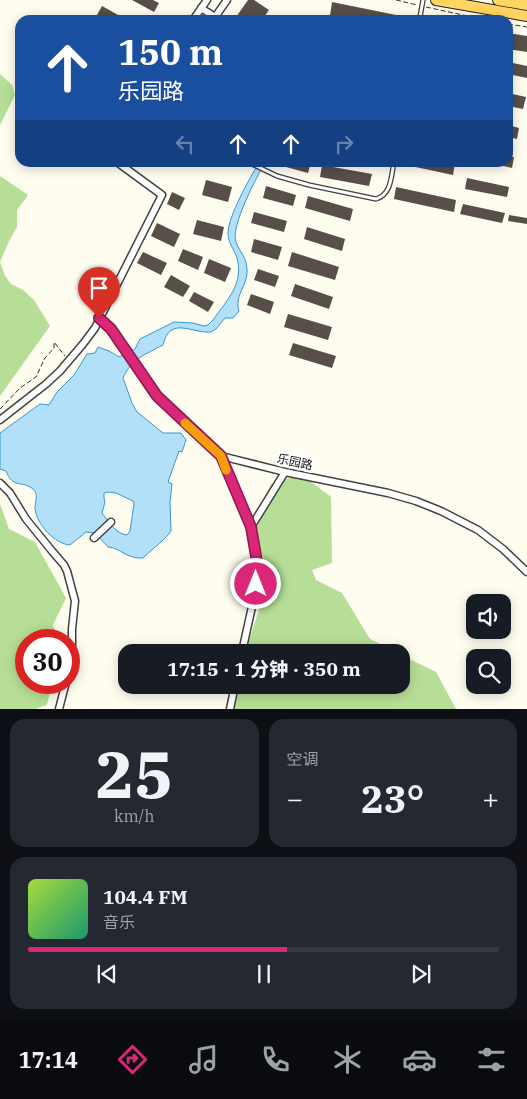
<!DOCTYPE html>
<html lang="zh">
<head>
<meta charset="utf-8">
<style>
  :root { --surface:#171b24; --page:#242831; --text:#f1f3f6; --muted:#9ea1a6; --line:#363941; --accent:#db2777 }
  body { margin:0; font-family:"IBM Plex Serif","Noto Sans SC",serif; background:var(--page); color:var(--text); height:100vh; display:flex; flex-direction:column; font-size:19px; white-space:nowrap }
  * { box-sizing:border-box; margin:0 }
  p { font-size:16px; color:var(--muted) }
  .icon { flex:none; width:28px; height:28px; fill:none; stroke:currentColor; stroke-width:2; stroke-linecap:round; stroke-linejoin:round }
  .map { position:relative; height:709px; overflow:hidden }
  .panel { display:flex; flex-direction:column; gap:10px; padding:10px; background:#0d0f14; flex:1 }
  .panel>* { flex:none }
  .guide { position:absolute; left:15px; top:15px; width:498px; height:152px; border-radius:15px; box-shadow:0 2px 12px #0003; background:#1a4fa0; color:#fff; overflow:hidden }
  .buttons { position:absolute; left:466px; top:594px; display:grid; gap:10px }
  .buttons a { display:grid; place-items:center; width:45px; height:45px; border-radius:10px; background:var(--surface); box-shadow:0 2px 12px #0003; font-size:25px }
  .speed { position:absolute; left:15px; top:629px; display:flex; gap:10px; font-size:25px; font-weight:700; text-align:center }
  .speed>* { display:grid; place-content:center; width:65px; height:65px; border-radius:50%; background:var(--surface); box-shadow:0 2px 12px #0003; line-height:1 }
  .speed .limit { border:8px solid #d22; background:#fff; color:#111 }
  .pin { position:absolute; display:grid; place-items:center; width:42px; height:42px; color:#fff; margin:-51px -21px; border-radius:50% 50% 50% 0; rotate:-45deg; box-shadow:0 0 5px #0007 }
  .pin .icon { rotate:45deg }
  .me { position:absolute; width:55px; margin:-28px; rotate:0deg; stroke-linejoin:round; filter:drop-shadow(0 0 4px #0008) }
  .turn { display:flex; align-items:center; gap:18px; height:105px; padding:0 20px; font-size:22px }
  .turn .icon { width:65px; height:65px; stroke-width:2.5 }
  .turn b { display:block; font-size:35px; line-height:42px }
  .lanes { display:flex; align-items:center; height:48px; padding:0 20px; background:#0003; justify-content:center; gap:25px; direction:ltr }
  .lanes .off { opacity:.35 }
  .big { font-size:38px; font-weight:800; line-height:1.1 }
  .panel .card { flex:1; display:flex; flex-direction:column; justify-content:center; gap:8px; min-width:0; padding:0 18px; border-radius:15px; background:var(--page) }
  .panel .dial { align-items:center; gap:0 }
  .dial b { font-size:65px; line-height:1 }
  .song { display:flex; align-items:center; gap:15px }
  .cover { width:60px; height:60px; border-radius:8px; background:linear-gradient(135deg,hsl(80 70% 55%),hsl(160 70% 35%)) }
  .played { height:5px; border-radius:2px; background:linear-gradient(90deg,var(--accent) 55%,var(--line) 55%) }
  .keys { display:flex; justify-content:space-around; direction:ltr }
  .heat { display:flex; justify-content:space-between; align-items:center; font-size:28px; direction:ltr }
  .panel .tiles { flex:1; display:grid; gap:10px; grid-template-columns:1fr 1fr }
  .card:last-child { grid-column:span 2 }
  .trip { position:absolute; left:118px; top:644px; width:292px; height:50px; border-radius:15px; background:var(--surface); box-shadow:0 2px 12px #0003; font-weight:800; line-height:50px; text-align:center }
  .tab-bar { display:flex; height:80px; justify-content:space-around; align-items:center; background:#090b0e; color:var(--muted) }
  .tab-bar .icon { width:35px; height:35px }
  .tab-bar .active { color:var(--accent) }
  .tab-bar b { font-size:22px; color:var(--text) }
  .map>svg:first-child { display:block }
  .forest { fill:#b7de96 }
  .water { fill:#b2e0f9; stroke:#3597d4; fill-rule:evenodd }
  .building { fill:#584f4a }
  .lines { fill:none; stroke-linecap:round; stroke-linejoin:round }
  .service-casing { stroke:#424242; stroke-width:5.5 }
  .minor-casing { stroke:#424242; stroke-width:9 }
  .primary-casing { stroke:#202020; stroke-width:12 }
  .path { stroke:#313131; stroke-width:1; stroke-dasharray:5 2.5; stroke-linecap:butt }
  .service { stroke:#fff; stroke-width:3 }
  .minor { stroke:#fff; stroke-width:6 }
  .primary { stroke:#ffd661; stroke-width:10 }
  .route-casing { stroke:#8e194d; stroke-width:12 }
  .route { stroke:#db2777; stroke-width:9 }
  .slow { stroke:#f59e0b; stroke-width:9 }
  .labels { text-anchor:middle; stroke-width:5; stroke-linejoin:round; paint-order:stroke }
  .street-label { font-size:12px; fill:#0f0f0f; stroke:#fff }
</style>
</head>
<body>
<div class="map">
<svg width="527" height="709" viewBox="0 0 527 709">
  <rect width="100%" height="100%" fill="#fffcf0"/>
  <!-- forest -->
  <path class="forest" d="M0 74 12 85 15 95 0 125Z
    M0 176 28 195 17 210V227L9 241 0 262 5 276 11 284 23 290 34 300 50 326 0 396Z
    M301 474 331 497 332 563 312 570 316 580 342 593 370 639 397 652H245L259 610 253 590 265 564 252 524 271 484Z
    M0 504 9 529 35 542 66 598 53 625 58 640H26V682L52 683 47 705 35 709H0Z
    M401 655 436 672 456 709H226L234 685H401Z"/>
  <!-- water -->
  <path class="water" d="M259 163H265C257 176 230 227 236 242 240 254 248 257 247 274 246 286 234 298 239 311L233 318H225L216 329 211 332C192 334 170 315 163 345 146 354 131 359 123 378L132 403 137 412 163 433H181L186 440 182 452 179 451 168 482 172 484 170 502 171 531C166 539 151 550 143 558 126 559 121 548 108 547L95 533 86 532 70 545C55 544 36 524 35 508 35 501 39 494 33 489 22 480 13 489 6 471L0 469V433L40 404 49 405 57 392 74 375 87 354 95 353 98 347 109 351 119 357 135 349 140 339 174 322 193 323 204 326 208 325 213 320C227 300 244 284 237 258 234 249 228 243 228 233 228 217 250 177 259 163ZM108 492 116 493 133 501 134 504 130 531 127 535C116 534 108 521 102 513L105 502 104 498V493Z"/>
  <!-- building -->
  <path class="building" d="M132 0H153L159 3 154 12Z
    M248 0H254L269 10 262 20H234Z
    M332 2 401 16 400 20H352L330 16Z
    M102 6 127 20H106L97 15Z
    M508 33 527 36V52L508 49Z
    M508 62 527 66V78L508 74Z
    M508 93 526 97 523 109 508 106Z
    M508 125 519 128 517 139 508 137Z
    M508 156 514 157 512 168 490 163 508 162Z
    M288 162H311L308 173 286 167Z
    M407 162H451L455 163 453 175 406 165Z
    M322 165 372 174 369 186 320 177Z
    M467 178 509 187 507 197 465 189Z
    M206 180 232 187 228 202 202 195Z
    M266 186 296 195 293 206 263 198Z
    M396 187 456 200 454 212 394 199Z
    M172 192 185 198 179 210 167 204Z
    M308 196 353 209 350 221 305 208Z
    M463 204 505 213 502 223 460 214Z
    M254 212 287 221 284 232 251 223Z
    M509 215 527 218V224L508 221Z
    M197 220 224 227 221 241 193 234Z
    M157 223 180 234 174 247 151 236Z
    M307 227 345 239 342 251 304 239Z
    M254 239 282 247 278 260 251 252Z
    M183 249 203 257 198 270 178 261Z
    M143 252 167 263 161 275 137 263Z
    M292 252 339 267 335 280 288 266Z
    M209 259 231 268 225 282 204 273Z
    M258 269 279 276 275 287 254 280Z
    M171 275 190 286 183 297 164 287Z
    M295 284 333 297 329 309 291 296Z
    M194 292 214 302 208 312 189 301Z
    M251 294 274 302 270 314 247 305Z
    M288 314 332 327 328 340 284 327Z
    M293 343 336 356 332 368 289 355Z"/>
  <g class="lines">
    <!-- service casing -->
    <g class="service-casing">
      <path id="service" d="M420 17 423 0
        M414 20 420 17 424 20
        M248 162 277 176 309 185 376 199C392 194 391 176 394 162"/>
    </g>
    <!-- minor casing -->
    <g class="minor-casing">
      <path id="minor" d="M201 8 215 17
        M193 20 207 0
        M213 20 227 0
        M99 318 111 329 157 395 221 456 285 472 388 493 416 501 441 511 478 530 503 549 527 572
        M0 420 46 384 60 371 83 344 95 328 162 195 117 162
        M221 456 251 527 257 562V584L242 652
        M0 483 10 493 26 519 52 551 64 565 67 571 75 601 72 629V655L69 670
        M251 527 285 472
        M94 538 111 522
        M59 709 66 682
        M230 709 235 685"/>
    </g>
    <!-- primary casing -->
    <g class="primary-casing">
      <path id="primary" d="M436 0 527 16
        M498 0 527 5"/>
    </g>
    <!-- path -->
    <path class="path" d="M396 0 417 5
      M426 7 486 20
      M508 24 527 27
      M0 409 20 388 36 377 45 358 54 348V342L65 356"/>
    <!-- service -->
    <use href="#service" class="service"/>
    <!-- minor -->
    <use href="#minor" class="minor"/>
    <!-- primary -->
    <use href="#primary" class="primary"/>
  </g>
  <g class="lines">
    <!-- route casing -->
    <g class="route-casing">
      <path id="route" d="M99 318 111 329 157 396 221 456 251 527 257 562 256 584"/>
    </g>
    <!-- route -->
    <use href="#route" class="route"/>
    <!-- slow -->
    <path class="slow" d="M185 423 221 456 226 470"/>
  </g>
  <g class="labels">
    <!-- street labels -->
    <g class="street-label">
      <text transform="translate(295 462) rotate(12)" y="4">乐园路</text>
    </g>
  </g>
</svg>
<div class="buttons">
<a><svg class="icon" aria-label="sound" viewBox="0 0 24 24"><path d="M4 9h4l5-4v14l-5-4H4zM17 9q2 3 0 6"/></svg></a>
<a><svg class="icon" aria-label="search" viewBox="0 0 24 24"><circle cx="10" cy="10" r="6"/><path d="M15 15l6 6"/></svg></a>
</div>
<div class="speed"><div class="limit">30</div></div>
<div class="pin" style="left:99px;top:318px;background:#d93025"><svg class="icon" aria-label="arrive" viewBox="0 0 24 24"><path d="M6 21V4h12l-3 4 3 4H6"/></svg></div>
<svg class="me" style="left:256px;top:584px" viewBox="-20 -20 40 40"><circle r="17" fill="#db2777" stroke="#fff" stroke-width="3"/><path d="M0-11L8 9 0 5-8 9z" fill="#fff"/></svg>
<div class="trip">17:15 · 1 分钟 · 350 m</div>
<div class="guide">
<div class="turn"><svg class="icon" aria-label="ahead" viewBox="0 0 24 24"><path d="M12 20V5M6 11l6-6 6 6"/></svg><div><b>150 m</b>乐园路</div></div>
<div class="lanes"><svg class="icon off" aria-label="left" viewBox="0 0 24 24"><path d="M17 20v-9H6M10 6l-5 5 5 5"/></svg><svg class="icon" aria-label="ahead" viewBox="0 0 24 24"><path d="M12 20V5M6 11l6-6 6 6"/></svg><svg class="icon" aria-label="ahead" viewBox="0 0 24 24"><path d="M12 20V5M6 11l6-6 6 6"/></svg><svg class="icon off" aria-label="right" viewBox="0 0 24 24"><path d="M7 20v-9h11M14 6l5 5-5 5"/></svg></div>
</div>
</div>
<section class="panel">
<div class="tiles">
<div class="card dial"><b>25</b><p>km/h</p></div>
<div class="card"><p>空调</p>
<div class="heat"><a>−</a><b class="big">23°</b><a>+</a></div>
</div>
<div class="card">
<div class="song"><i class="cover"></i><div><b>104.4 FM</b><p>音乐</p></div></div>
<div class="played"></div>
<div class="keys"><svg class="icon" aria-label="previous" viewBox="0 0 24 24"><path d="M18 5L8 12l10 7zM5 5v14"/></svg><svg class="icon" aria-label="pause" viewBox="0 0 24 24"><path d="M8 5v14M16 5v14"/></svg><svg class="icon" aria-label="next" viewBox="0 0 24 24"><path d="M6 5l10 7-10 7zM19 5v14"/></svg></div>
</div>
</div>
</section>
<nav class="tab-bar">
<b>17:14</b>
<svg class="icon active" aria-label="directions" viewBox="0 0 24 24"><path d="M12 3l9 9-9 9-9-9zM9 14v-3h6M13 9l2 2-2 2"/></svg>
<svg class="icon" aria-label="music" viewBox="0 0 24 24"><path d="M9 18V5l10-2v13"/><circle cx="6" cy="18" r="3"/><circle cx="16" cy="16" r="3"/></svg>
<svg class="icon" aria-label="phone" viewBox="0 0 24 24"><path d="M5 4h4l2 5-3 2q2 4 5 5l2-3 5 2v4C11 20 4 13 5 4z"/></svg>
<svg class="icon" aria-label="climate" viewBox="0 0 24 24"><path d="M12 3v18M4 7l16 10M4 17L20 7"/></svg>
<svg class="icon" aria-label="car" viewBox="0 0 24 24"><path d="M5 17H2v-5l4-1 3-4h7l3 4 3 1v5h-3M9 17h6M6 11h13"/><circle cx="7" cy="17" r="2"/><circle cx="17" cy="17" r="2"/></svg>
<svg class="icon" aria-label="filters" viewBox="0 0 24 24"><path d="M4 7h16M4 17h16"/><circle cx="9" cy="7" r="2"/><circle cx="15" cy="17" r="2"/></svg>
</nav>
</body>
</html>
